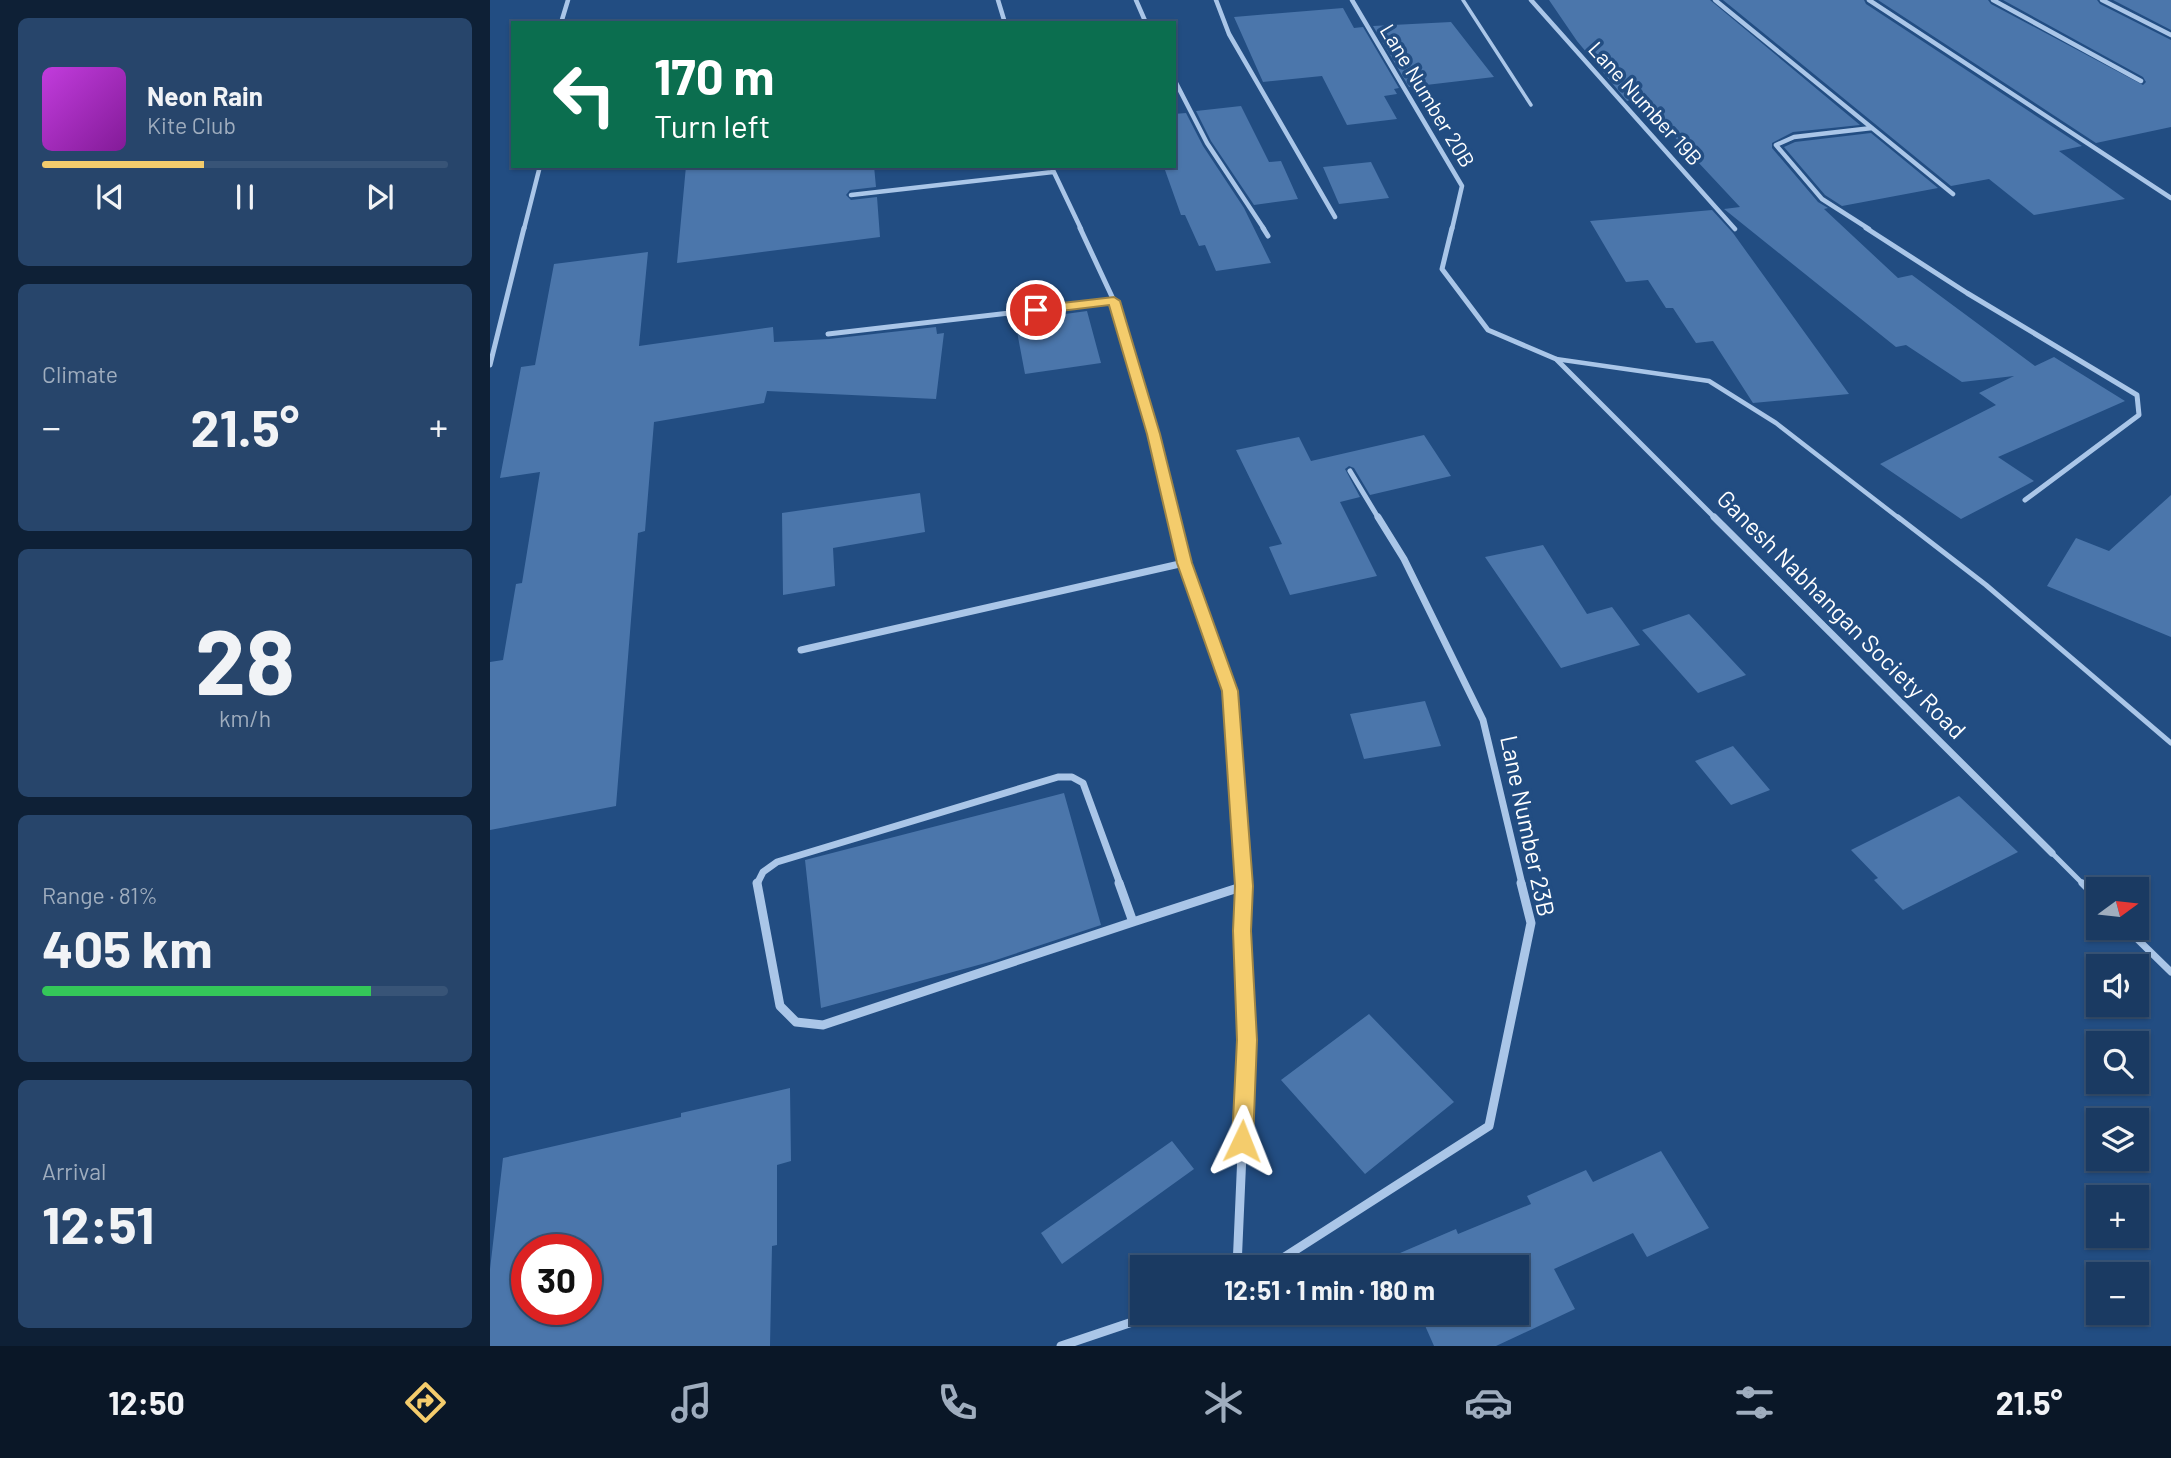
<!DOCTYPE html>
<html lang="en">
<head>
<meta charset="utf-8">
<style>
  :root { --surface:#1a3a62; --page:#27456b; --text:#f1f3f6; --muted:#9fadbe; --line:#385477; --accent:#f4cc6c }
  body { margin:0; font-family:Barlow,sans-serif; background:var(--page); color:var(--text); height:100vh; display:flex; flex-direction:column; font-size:26px; white-space:nowrap }
  * { box-sizing:border-box; margin:0 }
  p { font-size:23px; color:var(--muted) }
  .icon { flex:none; width:38px; height:38px; fill:none; stroke:currentColor; stroke-width:2; stroke-linecap:round; stroke-linejoin:round }
  .map { position:relative; flex:1; overflow:hidden }
  .panel { display:flex; flex-direction:column; gap:18px; padding:18px; background:#0e2036; width:490px }
  .panel>* { flex:none }
  .top-card { position:absolute; left:21px; top:21px; width:665px; height:147px; border-radius:0px; box-shadow:0 2px 5px #0004,0 0 0 2px var(--line); background:#0b6e4f; color:#fff; overflow:hidden }
  .needle { width:46px; rotate:75deg }
  .tools { position:absolute; left:1596px; top:877px; display:grid; gap:14px }
  .tools a { display:grid; place-items:center; width:63px; height:63px; border-radius:0px; background:var(--surface); box-shadow:0 2px 5px #0004,0 0 0 2px var(--line); font-size:35px }
  .speed { position:absolute; left:21px; top:1234px; display:flex; gap:14px; font-size:35px; font-weight:700; text-align:center }
  .speed>* { display:grid; place-content:center; width:91px; height:91px; border-radius:50%; background:var(--surface); box-shadow:0 2px 5px #0004,0 0 0 2px var(--line); line-height:1 }
  .speed .limit { border:10px solid #d22; background:#fff; color:#111 }
  .pin { position:absolute; display:grid; place-items:center; width:60px; height:60px; color:#fff; margin:-30px; border:4px solid #fff; border-radius:50%; box-shadow:0 2px 7px #0007 }
  .me { position:absolute; width:77px; margin:-38px; rotate:2deg; stroke-linejoin:round; filter:drop-shadow(0 0 5px #0008) }
  .turn { display:flex; align-items:center; gap:24px; height:147px; padding:0 28px; font-size:32px }
  .turn .icon { width:91px; height:91px; stroke-width:2.5 }
  .turn b { display:block; font-size:49px; line-height:60px }
  .big { font-size:52px; font-weight:700; line-height:1.1 }
  .panel .widget { flex:1; display:flex; flex-direction:column; justify-content:center; gap:10px; min-width:0; padding:0 24px; border-radius:10px; background:var(--page) }
  .panel .dial { align-items:center; gap:0 }
  .dial b { font-size:91px; line-height:1 }
  .song { display:flex; align-items:center; gap:21px }
  .cover { width:84px; height:84px; border-radius:10px; background:linear-gradient(135deg,hsl(290 70% 55%),hsl(290 70% 35%)) }
  .played { height:7px; border-radius:4px; background:linear-gradient(90deg,var(--accent) 40%,var(--line) 40%) }
  .keys { display:flex; justify-content:space-around; direction:ltr }
  .heat { display:flex; justify-content:space-between; align-items:center; font-size:38px; direction:ltr }
  .charge { height:10px; border-radius:5px; background:linear-gradient(90deg,#34c759 81%,var(--line) 0) }
  .trip { position:absolute; left:640px; top:1255px; width:399px; height:70px; border-radius:0px; background:var(--surface); box-shadow:0 2px 5px #0004,0 0 0 2px var(--line); font-weight:700; line-height:70px; text-align:center }
  .dock { display:flex; height:112px; justify-content:space-around; align-items:center; background:#0a1727; color:var(--muted) }
  .dock .icon { width:49px; height:49px }
  .dock .current { color:var(--accent) }
  .dock b { font-size:32px; color:var(--text) }
  main { display:flex; flex:1; min-height:0 }
  .map>svg:first-child { display:block }
  .building { fill:#4b76ab; fill-rule:evenodd }
  .lines { fill:none; stroke-linecap:round; stroke-linejoin:round }
  .service-far3 { stroke:#aac6e8; stroke-width:3.5 }
  .service-far2 { stroke:#aac6e8; stroke-width:4.5 }
  .service-far1 { stroke:#aac6e8; stroke-width:5 }
  .service { stroke:#aac6e8; stroke-width:7 }
  .minor-far3 { stroke:#aac6e8; stroke-width:4.5 }
  .minor-far2 { stroke:#aac6e8; stroke-width:5 }
  .minor-far1 { stroke:#aac6e8; stroke-width:7 }
  .minor { stroke:#aac6e8; stroke-width:9 }
  .route { fill:#f4cc6c; stroke:#9f8546; stroke-width:2 }
  .labels { text-anchor:middle; stroke-width:7; stroke-linejoin:round; paint-order:stroke }
  .far-street-label { font-size:21px; fill:#fff; stroke:#224d82 }
  .street-label { font-size:24px; fill:#fff; stroke:#224d82 }
</style>
</head>
<body>
<main>
<section class="panel">
<div class="widget">
<div class="song"><i class="cover"></i><div><b>Neon Rain</b><p>Kite Club</p></div></div>
<div class="played"></div>
<div class="keys"><svg class="icon" aria-label="previous" viewBox="0 0 24 24"><path d="M18 5L8 12l10 7zM5 5v14"/></svg><svg class="icon" aria-label="pause" viewBox="0 0 24 24"><path d="M8 5v14M16 5v14"/></svg><svg class="icon" aria-label="next" viewBox="0 0 24 24"><path d="M6 5l10 7-10 7zM19 5v14"/></svg></div>
</div>
<div class="widget"><p>Climate</p>
<div class="heat"><a>−</a><b class="big">21.5°</b><a>+</a></div>
</div>
<div class="widget dial"><b>28</b><p>km/h</p></div>
<div class="widget"><p>Range · 81%</p><b class="big">405 km</b><div class="charge"></div></div>
<div class="widget"><p>Arrival</p><b class="big">12:51</b></div>
</section>
<div class="map">
<svg width="1681" height="1346" viewBox="0 0 1681 1346">
  <rect width="100%" height="100%" fill="#224d82"/>
  <!-- building -->
  <path class="building" d="M1059 0H1220L1370 125 1303 132 1282 143V148L1328 202 1338 208 1334 209 1408 278 1422 275 1545 366 1564 357 1635 401 1508 457 1544 481 1471 519 1390 464 1506 405 1489 393 1524 376 1472 382 1416 345 1406 347 1234 209 1250 207 1150 100 1137 101 1087 41Z
    M1233 0H1374L1376 4 1592 146 1569 151 1635 199 1544 215 1499 179 1461 186Z
    M1388 0H1498L1501 4 1653 85 1656 82 1653 77 1513 0H1607L1610 4 1681 40V127L1606 143Z
    M1623 0H1681V30Z
    M853 8 864 28 873 27 909 88 904 89 907 94 894 96 907 119 857 125 832 76 773 82 744 17Z
    M961 22 1004 77 919 87 883 26Z
    M751 106 779 162 791 161 808 199 764 205 721 141 706 111Z
    M696 113 713 146 754 208 781 263 726 271 715 245 709 246 695 215H691L675 170 684 169V114Z
    M1381 133 1448 188 1352 206 1335 195 1294 147 1305 142Z
    M881 162 899 198 849 204 833 167Z
    M196 166H384L386 187 360 190 356 195 361 200 387 197 390 237 187 263Z
    M1222 210 1243 233 1359 394 1263 403 1223 341 1206 343 1183 308H1176L1158 280 1136 282 1100 221Z
    M158 252 149 346 283 327 284 342 339 339 446 327 447 334 454 333 446 399 277 391 274 403 164 422 155 531 148 533 126 806 0 830V662L13 660 26 584 32 583 50 472 10 478 31 367 45 365 64 264Z
    M597 311 611 363 535 374 525 321Z
    M934 435 961 476 880 495 864 468 859 466 855 469 870 497 850 502 887 576 800 595 779 547 792 544 746 450 809 437 821 461Z
    M430 493 435 532 343 548 345 586 293 595 292 513Z
    M1681 495V637L1557 586 1586 538 1619 551Z
    M1053 545 1097 614 1122 607 1150 645 1071 668 995 557Z
    M1199 614 1256 675 1208 693 1152 630Z
    M935 701 951 746 874 759 860 714Z
    M1243 746 1280 790 1241 805 1205 761Z
    M574 793 611 925 503 961 331 1008 315 860Z
    M1469 796 1528 852 1413 910 1384 880 1388 878 1361 850Z
    M879 1014 964 1102 875 1174 791 1080Z
    M300 1088 301 1161 287 1165V1245L282 1246 280 1346H0V1269L13 1158 191 1117V1113ZM37 1250H96V1309H37Z
    M682 1141 704 1169 572 1264 551 1233Z
    M1171 1151 1219 1228 1157 1257 1143 1233 1064 1269 1085 1309 1006 1346H944L929 1312H1027V1267H908L903 1256 966 1229 968 1234 1041 1204 1037 1196 1096 1170 1103 1182Z"/>
  <g class="lines">
    <!-- service-far3 -->
    <path class="service-far3" d="M973 0 1041 105"/>
    <!-- service-far2 -->
    <path class="service-far2" d="M1066 359 1219 381 1286 423 1410 519"/>
    <!-- service-far1 -->
    <path class="service-far1" d="M1408 517 1496 585 1681 743
      M1562 853 1593 884"/>
    <!-- service -->
    <path class="service" d="M1592 883 1608 899
      M1636 928 1681 972"/>
    <!-- minor-far3 -->
    <path class="minor-far3" d="M508 0 515 23
      M646 0 656 23
      M726 0 739 34 845 217
      M862 0 972 186 962 229
      M1041 0 1245 229
      M1225 0 1463 194
      M1379 0 1681 198
      M1503 0 1651 81
      M1612 0 1681 35
      M71 23 78 0
      M684 79 717 143 774 229
      M561 166 591 229
      M361 195 563 172
      M34 229 50 166
      M1379 229 1332 199 1286 145 1304 137 1382 128"/>
    <!-- minor-far2 -->
    <path class="minor-far2" d="M590 228 624 301 663 434 683 519
      M773 228 778 236
      M962 228 952 269 998 330 1066 359 1226 519
      M1376 228 1477 293 1647 395 1649 415 1535 500
      M338 334 624 301
      M0 365 34 228
      M860 471 889 519"/>
    <!-- minor-far1 -->
    <path class="minor-far1" d="M683 517 694 563 740 691 754 884
      M888 517 914 559 993 720 1032 884
      M1224 517 1562 853
      M311 650 694 563
      M267 884 273 872 287 862 568 777H582L593 783 630 884"/>
    <!-- minor -->
    <path class="minor" d="M267 883 290 1006 306 1022 333 1025 643 922
      M629 883 643 922
      M643 922 754 886
      M747 1267 757 1040 752 931 754 883
      M779 1267 999 1126 1041 923 1031 883
      M571 1346 672 1312"/>
  </g>
  <!-- route -->
  <path class="route" d="M624 297 630 301 670 434 702 563 748 691 763 886 761 931 767 1040 763 1141 760 1148 752 1151 745 1148 742 1141 747 1040 743 931 745 886 732 691 687 563 657 434 619 305 546 314 540 310 546 306Z"/>
  <g class="labels">
    <!-- far-street labels -->
    <g class="far-street-label">
      <text transform="translate(937 96) rotate(59)" y="7">Lane Number 20B</text>
      <text transform="translate(1155 104) rotate(48)" y="7">Lane Number 19B</text>
    </g>
    <!-- street labels -->
    <g class="street-label">
      <text transform="translate(1351 615) rotate(45)" y="8">Ganesh Nabhangan Society Road</text>
      <text transform="translate(1037 826) rotate(78)" y="8">Lane Number 23B</text>
    </g>
  </g>
</svg>
<div class="tools">
<a><svg class="needle" viewBox="-14 -14 28 28"><path d="M0-13l5 13h-10z" fill="#e53935"/><path d="M0 13l5-13h-10z" fill="#9fadbe"/></svg></a>
<a><svg class="icon" aria-label="sound" viewBox="0 0 24 24"><path d="M4 9h4l5-4v14l-5-4H4zM17 9q2 3 0 6"/></svg></a>
<a><svg class="icon" aria-label="search" viewBox="0 0 24 24"><circle cx="10" cy="10" r="6"/><path d="M15 15l6 6"/></svg></a>
<a><svg class="icon" aria-label="layers" viewBox="0 0 24 24"><path d="M12 4l9 5-9 5-9-5zM3 14l9 5 9-5"/></svg></a>
<a>+</a>
<a>−</a>
</div>
<div class="speed"><div class="limit">30</div></div>
<div class="pin" style="left:546px;top:310px;background:#d93025"><svg class="icon" aria-label="arrive" viewBox="0 0 24 24"><path d="M6 21V4h12l-3 4 3 4H6"/></svg></div>
<svg class="me" style="left:752px;top:1141px" viewBox="-20 -20 40 40"><path d="M0-17L14 15 0 8-14 15z" fill="#f4cc6c" stroke="#fff" stroke-width="4"/></svg>
<div class="trip">12:51 · 1 min · 180 m</div>
<div class="top-card">
<div class="turn"><svg class="icon" aria-label="left" viewBox="0 0 24 24"><path d="M17 20v-9H6M10 6l-5 5 5 5"/></svg><div><b>170 m</b>Turn left</div></div>
</div>
</div>
</main>
<nav class="dock">
<b>12:50</b>
<svg class="icon current" aria-label="directions" viewBox="0 0 24 24"><path d="M12 3l9 9-9 9-9-9zM9 14v-3h6M13 9l2 2-2 2"/></svg>
<svg class="icon" aria-label="music" viewBox="0 0 24 24"><path d="M9 18V5l10-2v13"/><circle cx="6" cy="18" r="3"/><circle cx="16" cy="16" r="3"/></svg>
<svg class="icon" aria-label="phone" viewBox="0 0 24 24"><path d="M5 4h4l2 5-3 2q2 4 5 5l2-3 5 2v4C11 20 4 13 5 4z"/></svg>
<svg class="icon" aria-label="climate" viewBox="0 0 24 24"><path d="M12 3v18M4 7l16 10M4 17L20 7"/></svg>
<svg class="icon" aria-label="car" viewBox="0 0 24 24"><path d="M5 17H2v-5l4-1 3-4h7l3 4 3 1v5h-3M9 17h6M6 11h13"/><circle cx="7" cy="17" r="2"/><circle cx="17" cy="17" r="2"/></svg>
<svg class="icon" aria-label="filters" viewBox="0 0 24 24"><path d="M4 7h16M4 17h16"/><circle cx="9" cy="7" r="2"/><circle cx="15" cy="17" r="2"/></svg>
<b>21.5°</b>
</nav>
</body>
</html>
